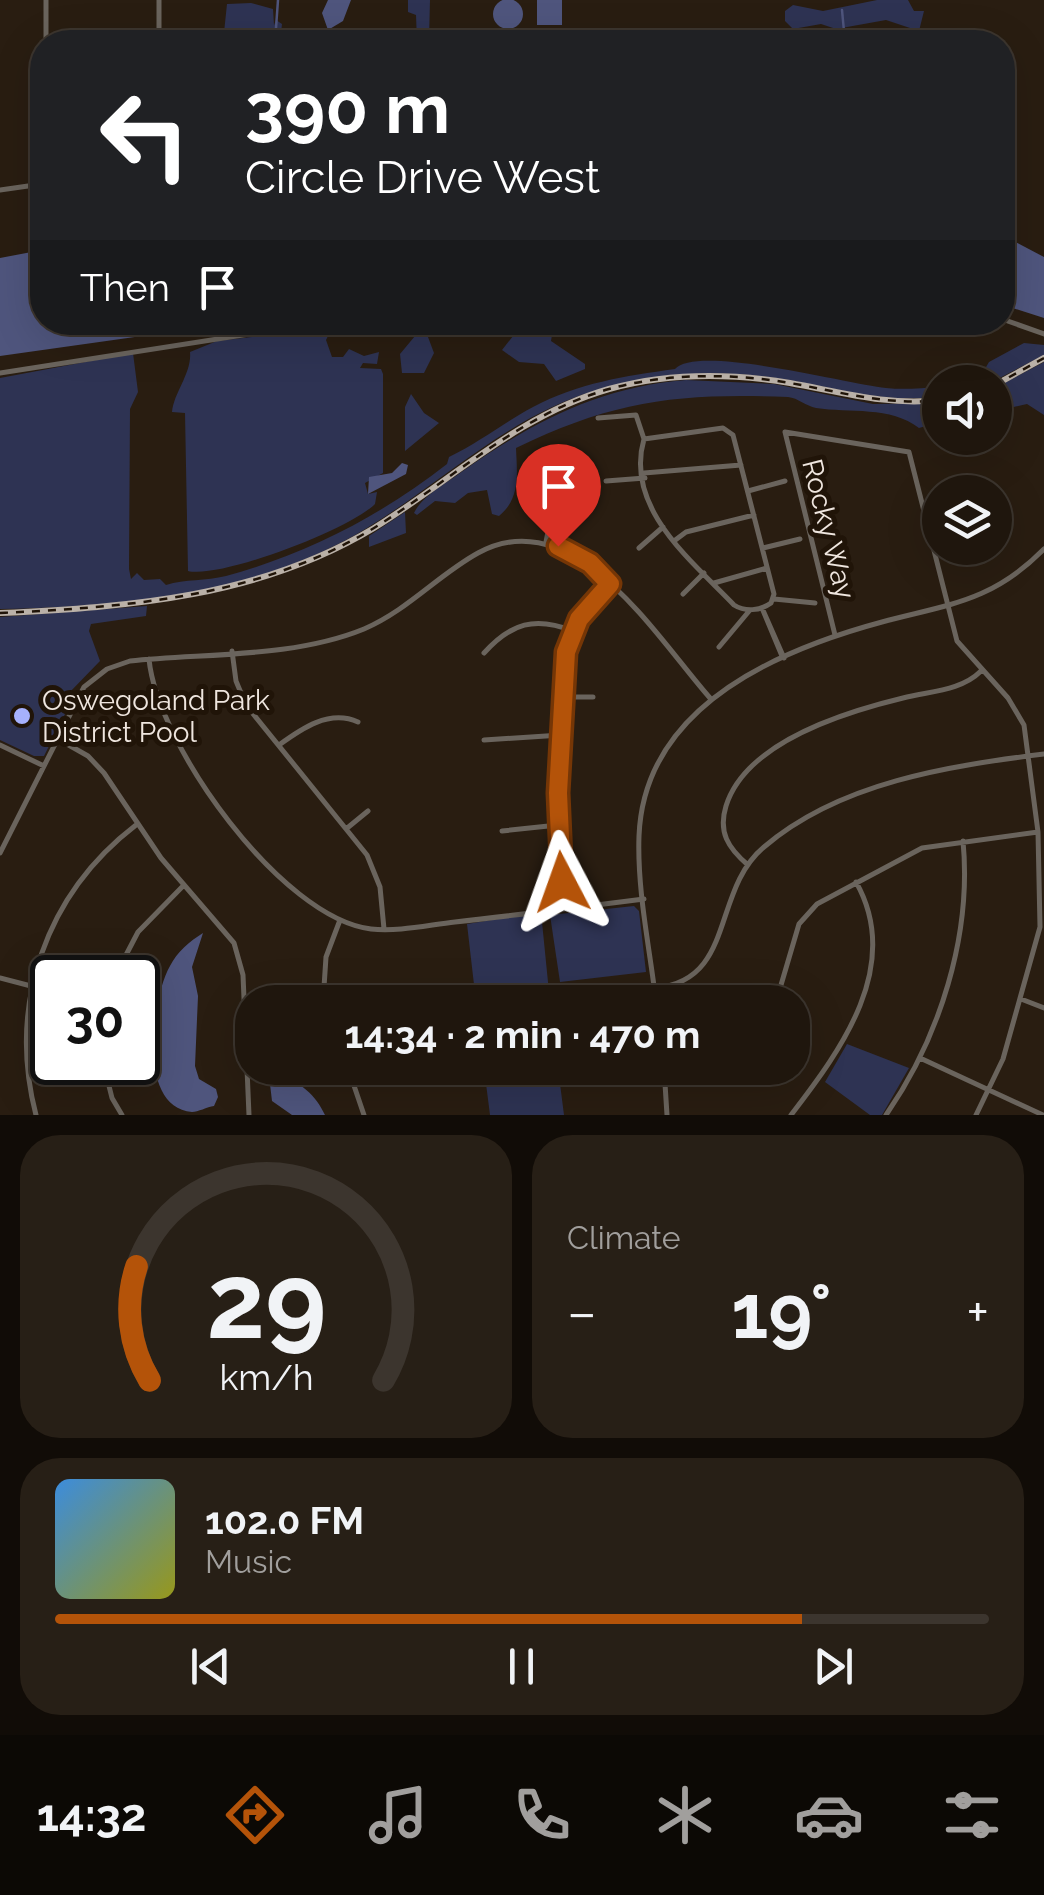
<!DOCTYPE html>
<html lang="en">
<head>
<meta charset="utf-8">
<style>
  :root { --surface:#1f160d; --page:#271f16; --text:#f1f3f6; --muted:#a19f9d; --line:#3c352e; --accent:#b45309 }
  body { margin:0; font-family:Raleway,sans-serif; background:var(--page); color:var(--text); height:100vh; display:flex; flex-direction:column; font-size:38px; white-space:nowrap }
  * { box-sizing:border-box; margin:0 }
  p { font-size:32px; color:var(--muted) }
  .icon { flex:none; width:55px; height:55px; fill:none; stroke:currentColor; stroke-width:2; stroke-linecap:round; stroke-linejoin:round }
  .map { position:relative; height:1115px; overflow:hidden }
  .drawer { display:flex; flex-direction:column; gap:20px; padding:20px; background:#110c07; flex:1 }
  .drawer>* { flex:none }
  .hud { position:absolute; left:30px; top:30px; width:985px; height:305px; border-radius:40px; box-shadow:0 10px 40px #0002,0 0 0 2px var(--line); background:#202124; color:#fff; overflow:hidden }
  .controls { position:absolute; left:922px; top:365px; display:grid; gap:20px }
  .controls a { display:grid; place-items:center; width:90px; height:90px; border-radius:50%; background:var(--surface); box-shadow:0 10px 40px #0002,0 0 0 2px var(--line); font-size:50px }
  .speed { position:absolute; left:30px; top:955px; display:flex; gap:20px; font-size:50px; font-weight:700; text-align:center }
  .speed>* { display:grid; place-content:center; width:130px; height:130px; border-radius:50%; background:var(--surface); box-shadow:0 10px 40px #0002,0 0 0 2px var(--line); line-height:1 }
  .speed .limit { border:5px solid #111; border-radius:15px; background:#fff; color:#111 }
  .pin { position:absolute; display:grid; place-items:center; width:85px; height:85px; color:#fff; margin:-102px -42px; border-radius:50% 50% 50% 0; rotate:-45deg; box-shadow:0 0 10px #0007 }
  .pin .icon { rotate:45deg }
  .me { position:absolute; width:110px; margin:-55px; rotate:356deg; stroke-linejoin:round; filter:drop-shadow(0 0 8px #0008) }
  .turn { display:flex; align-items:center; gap:35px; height:210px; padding:0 50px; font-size:45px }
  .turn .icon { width:130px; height:130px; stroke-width:2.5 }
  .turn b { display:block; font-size:70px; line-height:85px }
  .then { display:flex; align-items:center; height:95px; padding:0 50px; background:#0003; gap:20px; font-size:38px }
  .big { font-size:75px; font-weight:700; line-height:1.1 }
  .drawer .card { flex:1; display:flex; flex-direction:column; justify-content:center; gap:15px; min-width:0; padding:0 35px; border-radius:40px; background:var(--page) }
  .drawer .dial { align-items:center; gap:0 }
  .dial svg { height:260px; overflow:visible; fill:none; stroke:var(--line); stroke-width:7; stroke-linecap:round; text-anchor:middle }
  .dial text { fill:var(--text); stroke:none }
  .song { display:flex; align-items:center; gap:30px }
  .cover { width:120px; height:120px; border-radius:15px; background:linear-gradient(135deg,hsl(210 70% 55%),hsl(60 70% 35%)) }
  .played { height:10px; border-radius:5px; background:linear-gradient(90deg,var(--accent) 80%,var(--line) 80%) }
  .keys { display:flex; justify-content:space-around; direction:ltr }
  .heat { display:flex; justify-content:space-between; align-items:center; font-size:55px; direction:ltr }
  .drawer .tiles { flex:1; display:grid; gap:20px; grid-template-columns:1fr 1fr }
  .card:last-child { grid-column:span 2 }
  .trip { position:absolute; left:235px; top:985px; width:575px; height:100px; border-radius:40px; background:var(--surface); box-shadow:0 10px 40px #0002,0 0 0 2px var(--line); font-weight:700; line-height:100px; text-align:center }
  .dock { display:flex; height:160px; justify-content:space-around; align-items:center; background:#0c0905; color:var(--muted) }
  .dock .icon { width:70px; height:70px }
  .dock .active { color:var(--accent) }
  .dock b { font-size:45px; color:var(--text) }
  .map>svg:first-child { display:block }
  .green { fill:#2e3353 }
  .water { fill:#4f557d }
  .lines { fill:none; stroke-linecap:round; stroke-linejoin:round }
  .stream { stroke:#4f557d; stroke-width:2.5 }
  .minor { stroke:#6a645d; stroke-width:5 }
  .tertiary { stroke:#6a645d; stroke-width:5 }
  .rail-casing { stroke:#bab1a8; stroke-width:6 }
  .rail { stroke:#201408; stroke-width:2.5; stroke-dasharray:8; stroke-linecap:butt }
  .route-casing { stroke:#753606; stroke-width:25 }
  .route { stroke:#b45309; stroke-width:18 }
  .poi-dot { fill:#a6b1fc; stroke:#201408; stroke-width:4 }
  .labels { text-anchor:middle; stroke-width:10; stroke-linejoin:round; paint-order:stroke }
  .street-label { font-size:28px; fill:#efe6df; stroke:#201408 }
  .poi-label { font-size:28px; fill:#efe6df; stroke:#201408; text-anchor:start }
</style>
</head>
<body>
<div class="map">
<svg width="1044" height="1115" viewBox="0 0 1044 1115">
  <rect width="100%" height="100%" fill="#291d11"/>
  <!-- green -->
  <path class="green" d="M408 0H430L429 40 417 42 416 15 408 12Z
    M877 0H908L914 11H924L919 31 886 20 836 29 821 24 793 29 785 21V11L793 5 823 11Z
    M251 3 273 9 274 25 276 20 282 24 280 42H223L227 4Z
    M370 323 330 332 326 340 332 357H343L349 349 364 356 379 352 377 364 363 363 360 368 381 369 383 374V473L365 483 368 494 377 492 375 504C350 529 221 579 188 571L185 413 172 412C174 392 192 373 190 352L217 341Z
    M538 323H554L551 341 585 364V369L556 381 544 364 519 362 502 350 517 331Z
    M415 336 428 337 434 353 424 373H402L400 354Z
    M1024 343 1044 345V355L992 382H963L979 379 989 362Z
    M133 353 138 392 130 409 129 569 131 579 137 573 144 580 160 579 166 585C185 579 206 581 226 576 307 554 382 515 447 464L449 457C480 442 503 423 533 407 578 383 625 376 675 369 697 344 849 384 886 388 904 390 922 388 940 387V396C883 405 831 386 775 378 715 369 652 374 594 391 509 416 441 483 367 528 257 595 126 606 0 609V378Z
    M1044 362V415L1027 404 995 411V388Z
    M686 380 774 384 873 404 940 403V422L919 428C891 406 849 413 816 408 806 406 798 398 788 397 679 393 615 400 516 448 517 473 521 498 499 516L492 514 487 490 468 493 455 503 435 501 417 515 414 513C422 496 445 484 460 473 531 423 598 387 686 380Z
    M411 394 424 413 439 423 405 451V407Z
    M405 512 406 533 369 547V536Z
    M147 606 146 616 91 624 89 631 100 661 68 694 73 698 44 756H34L0 740V617Z
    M634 906 639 911 646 972 560 982 550 915Z
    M541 912 550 1002H476L467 924Z
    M847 1044 909 1068 882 1115H870L825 1082Z
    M484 1068H558L564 1115H490Z"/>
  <!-- water -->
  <path class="water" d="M493 14a15 15 0 1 1 30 0a15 15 0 1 1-30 0Z
    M328 0H351L343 21 328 30 322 13Z
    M537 0H562V25H537Z
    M1002 235 1044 257V318L1003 305Z
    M42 250V322L195 323 149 335 0 356V258Z
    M402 463 408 465 406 474 368 494 369 477 392 473Z
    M203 933 192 967 198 996 195 1066 199 1079 216 1089 218 1097 214 1106C207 1107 198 1112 192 1112 136 1108 152 997 170 966 177 952 190 941 203 933Z
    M278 1079C300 1079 316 1096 325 1115H292L272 1101 270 1084Z"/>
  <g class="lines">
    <!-- stream -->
    <path class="stream" d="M842 10 845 42
      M329 30V42
      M275 42 278 0"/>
    <!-- minor -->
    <path class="minor" d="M159 0V42
      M46 42V0
      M0 190 42 184
      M598 418 636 415 644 439
      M723 428 733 435 774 594 771 603C760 611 745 612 734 605 692 561 624 508 644 439Z
      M644 473 741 465
      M606 481 645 478
      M748 491 785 481
      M674 541 686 532 754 515
      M546 542 558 481
      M639 548 663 527
      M763 548 800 539
      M714 583 767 568
      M683 594 704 573
      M774 599 815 603
      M762 608 784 658
      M762 608 782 656
      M835 635 785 432 909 452 957 641 1008 698 1024 725 1038 832 1040 927 1003 1059 976 1115
      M719 647 750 610
      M232 651 236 681 246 705 367 855 380 887 384 929
      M484 653C511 623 535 616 573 631
      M149 659C157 744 281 918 371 929 398 932 428 925 455 922 518 915 581 907 644 899
      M564 697H593
      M58 739 88 756 104 773 161 858 234 943 243 975 249 1115
      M484 740 561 735
      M0 745 44 766
      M279 745C301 729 329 709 358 722
      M346 829 368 811
      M502 831 558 825
      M0 853 84 687 107 669 130 661C205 653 293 658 364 629 408 610 438 575 478 553 574 500 656 637 710 698
      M748 865C728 848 718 832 726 806 746 742 845 712 903 698 930 691 961 691 981 671
      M565 909 558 793 566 652 587 608 610 584
      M0 978 31 986
      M114 978 138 932 183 886
      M655 988C736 981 711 891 764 847 840 782 949 766 1044 754
      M1021 999 1044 1008
      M323 1002 326 957 340 920
      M776 1002 799 924 817 904 922 848 1038 832
      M920 1058 1043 1115
      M103 1062 112 1098 122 1115
      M348 1068 364 1115
      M36 1115C7 1004 46 894 136 825
      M791 1115C842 1049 903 965 856 882
      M886 1115C940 1037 972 935 963 841"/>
    <!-- tertiary -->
    <path class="tertiary" d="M1002 319 1044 334
      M0 373 326 322
      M656 1002C650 949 637 891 639 836 644 708 774 651 882 622 949 604 992 602 1044 549
      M664 1068 667 1115"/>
    <!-- rail casing -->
    <g class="rail-casing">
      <path id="rail" d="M995 385 1044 358
        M0 613C130 607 260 597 374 528 452 480 518 415 609 389 667 373 730 373 790 383 841 392 887 406 940 400"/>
    </g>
    <!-- rail -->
    <use href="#rail" class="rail"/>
  </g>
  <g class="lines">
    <!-- route casing -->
    <g class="route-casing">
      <path id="route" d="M558 546 590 563 610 584 579 619 566 652 558 793 562 882"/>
    </g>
    <!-- route -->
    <use href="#route" class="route"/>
  </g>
  <!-- markers -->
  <circle class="poi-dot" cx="22" cy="716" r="10"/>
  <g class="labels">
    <!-- street labels -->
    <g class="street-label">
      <text transform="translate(829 529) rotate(76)" y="10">Rocky Way</text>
    </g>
    <!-- poi labels -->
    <g class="poi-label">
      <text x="42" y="710">Oswegoland Park<tspan x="42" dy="32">District Pool</tspan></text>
    </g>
  </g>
</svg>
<div class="controls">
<a><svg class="icon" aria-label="sound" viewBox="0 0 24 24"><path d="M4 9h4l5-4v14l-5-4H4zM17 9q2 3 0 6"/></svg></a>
<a><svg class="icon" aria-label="layers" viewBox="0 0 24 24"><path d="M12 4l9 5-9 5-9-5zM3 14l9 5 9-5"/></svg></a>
</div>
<div class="speed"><div class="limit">30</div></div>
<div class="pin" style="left:558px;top:546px;background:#d93025"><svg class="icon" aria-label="arrive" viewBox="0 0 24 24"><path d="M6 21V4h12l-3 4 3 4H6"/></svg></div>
<svg class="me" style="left:562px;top:882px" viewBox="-20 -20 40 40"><path d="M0-17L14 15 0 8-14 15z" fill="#b45309" stroke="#fff" stroke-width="4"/></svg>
<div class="trip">14:34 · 2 min · 470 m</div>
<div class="hud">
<div class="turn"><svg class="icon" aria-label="left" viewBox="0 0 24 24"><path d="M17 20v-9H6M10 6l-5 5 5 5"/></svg><div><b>390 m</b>Circle Drive West</div></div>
<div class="then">Then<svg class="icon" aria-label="arrive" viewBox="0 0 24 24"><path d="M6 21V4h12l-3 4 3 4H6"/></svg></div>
</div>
</div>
<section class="drawer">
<div class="tiles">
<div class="card dial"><svg viewBox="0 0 100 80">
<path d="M14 69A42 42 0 1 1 86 69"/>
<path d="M14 69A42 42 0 0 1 10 34" stroke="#b45309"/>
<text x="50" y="56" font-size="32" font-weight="700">29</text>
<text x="50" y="72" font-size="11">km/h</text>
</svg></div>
<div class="card"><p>Climate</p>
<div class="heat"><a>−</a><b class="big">19°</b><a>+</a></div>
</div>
<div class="card">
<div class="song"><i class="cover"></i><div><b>102.0 FM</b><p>Music</p></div></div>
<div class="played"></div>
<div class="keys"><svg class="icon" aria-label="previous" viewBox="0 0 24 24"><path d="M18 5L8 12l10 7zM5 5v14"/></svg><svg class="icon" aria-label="pause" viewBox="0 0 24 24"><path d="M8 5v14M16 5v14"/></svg><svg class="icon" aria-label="next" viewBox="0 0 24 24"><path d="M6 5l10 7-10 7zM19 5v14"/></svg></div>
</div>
</div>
</section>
<nav class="dock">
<b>14:32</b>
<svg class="icon active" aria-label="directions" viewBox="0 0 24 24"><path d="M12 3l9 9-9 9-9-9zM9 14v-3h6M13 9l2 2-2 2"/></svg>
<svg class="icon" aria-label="music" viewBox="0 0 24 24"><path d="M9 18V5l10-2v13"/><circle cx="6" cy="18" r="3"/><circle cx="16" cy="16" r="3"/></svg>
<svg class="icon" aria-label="phone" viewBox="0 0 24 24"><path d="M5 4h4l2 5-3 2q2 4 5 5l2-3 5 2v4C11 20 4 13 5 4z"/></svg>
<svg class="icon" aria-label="climate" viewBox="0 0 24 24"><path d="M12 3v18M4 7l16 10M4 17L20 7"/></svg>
<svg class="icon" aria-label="car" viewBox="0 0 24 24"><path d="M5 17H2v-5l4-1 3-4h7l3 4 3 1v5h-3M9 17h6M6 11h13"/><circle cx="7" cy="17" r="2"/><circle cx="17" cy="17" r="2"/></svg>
<svg class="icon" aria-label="filters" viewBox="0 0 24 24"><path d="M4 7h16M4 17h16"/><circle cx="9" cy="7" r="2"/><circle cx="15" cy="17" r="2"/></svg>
</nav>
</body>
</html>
